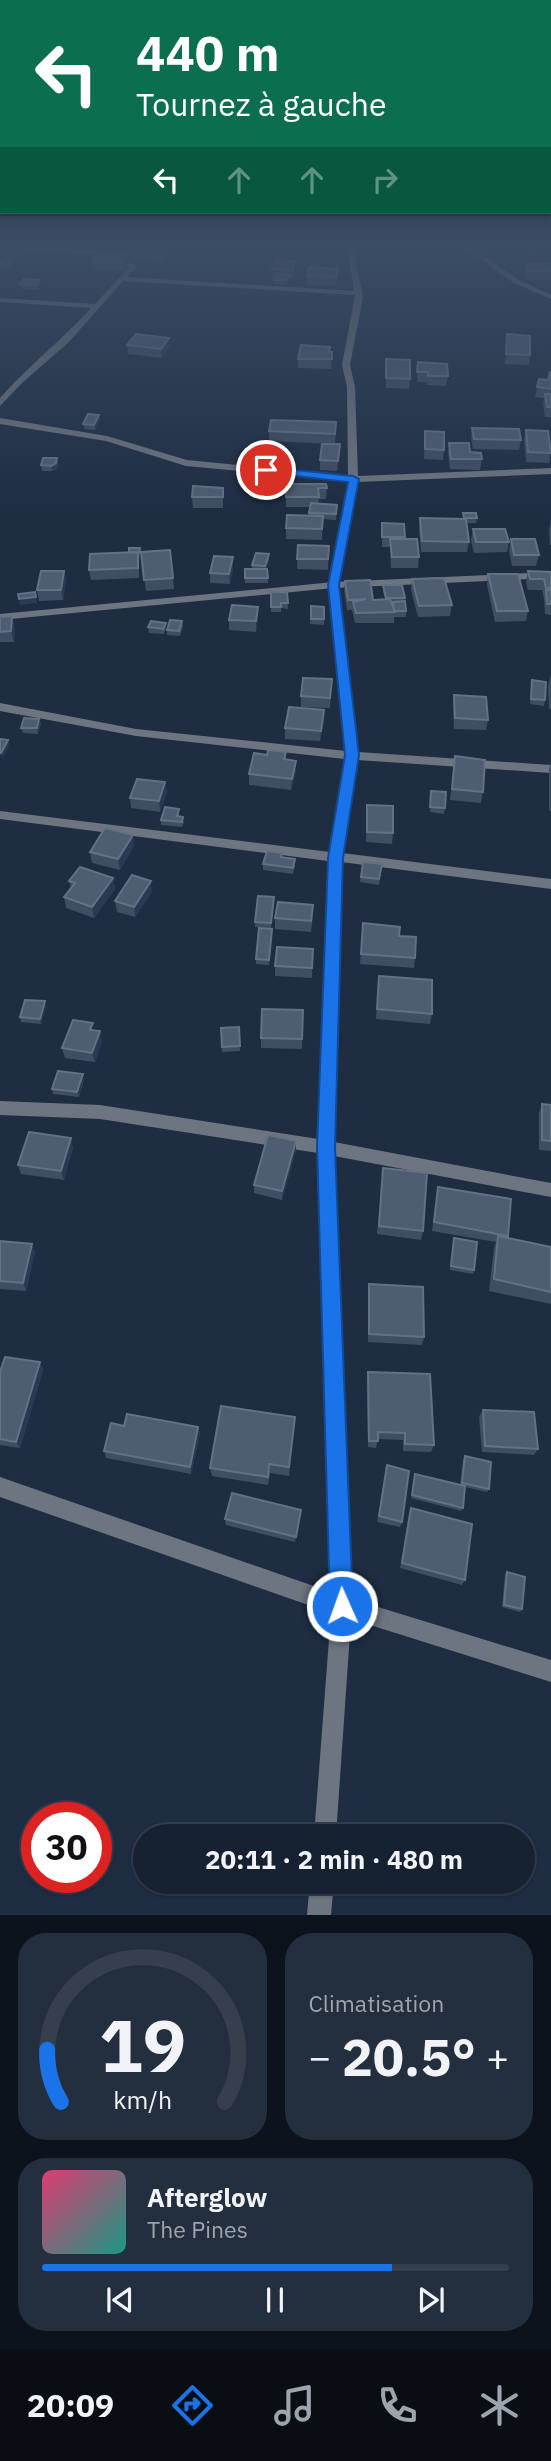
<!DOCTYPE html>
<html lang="fr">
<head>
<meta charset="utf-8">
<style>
  :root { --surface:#162232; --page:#232f3e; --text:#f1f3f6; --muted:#9ea4ac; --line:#353f4d; --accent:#1a73e8 }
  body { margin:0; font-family:"IBM Plex Sans",sans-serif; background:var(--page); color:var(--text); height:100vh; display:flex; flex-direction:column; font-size:26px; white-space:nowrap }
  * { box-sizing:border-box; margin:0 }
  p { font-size:23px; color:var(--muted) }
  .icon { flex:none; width:38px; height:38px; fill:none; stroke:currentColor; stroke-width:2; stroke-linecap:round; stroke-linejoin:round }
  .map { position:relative; height:1915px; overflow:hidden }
  .side { display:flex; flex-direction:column; gap:18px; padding:18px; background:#0c131c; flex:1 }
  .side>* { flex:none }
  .hud { position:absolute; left:0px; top:0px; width:551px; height:214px; box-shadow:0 2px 5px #0004,0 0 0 2px var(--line); background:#0b6e4f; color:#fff; overflow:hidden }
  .speed { position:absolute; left:21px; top:1802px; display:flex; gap:14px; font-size:35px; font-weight:700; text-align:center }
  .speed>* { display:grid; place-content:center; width:91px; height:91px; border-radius:50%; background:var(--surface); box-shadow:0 2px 5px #0004,0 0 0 2px var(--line); line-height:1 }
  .speed .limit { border:10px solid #d22; background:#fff; color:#111 }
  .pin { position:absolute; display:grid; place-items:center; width:60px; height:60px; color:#fff; margin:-30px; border:4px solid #fff; border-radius:50%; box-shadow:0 2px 7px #0007 }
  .me { position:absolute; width:77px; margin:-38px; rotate:358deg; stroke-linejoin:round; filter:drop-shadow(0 0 5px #0008) }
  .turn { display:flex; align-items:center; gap:24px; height:147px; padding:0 21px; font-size:32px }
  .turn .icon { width:91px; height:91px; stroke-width:2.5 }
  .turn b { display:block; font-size:49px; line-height:60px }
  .lanes { display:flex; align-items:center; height:66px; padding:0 21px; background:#0003; justify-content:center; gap:35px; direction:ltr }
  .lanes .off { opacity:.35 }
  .big { font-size:52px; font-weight:800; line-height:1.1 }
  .side .tile { flex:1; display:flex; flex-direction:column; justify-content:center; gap:10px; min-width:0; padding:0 24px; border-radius:28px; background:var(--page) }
  .side .dial { align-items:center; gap:0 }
  .dial svg { height:182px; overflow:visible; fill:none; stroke:var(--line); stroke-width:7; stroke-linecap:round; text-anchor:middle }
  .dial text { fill:var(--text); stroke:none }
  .song { display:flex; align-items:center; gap:21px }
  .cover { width:84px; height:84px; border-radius:10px; background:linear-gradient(135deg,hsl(340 70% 55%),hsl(170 70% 35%)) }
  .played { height:7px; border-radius:4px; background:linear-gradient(90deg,var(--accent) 75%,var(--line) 75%) }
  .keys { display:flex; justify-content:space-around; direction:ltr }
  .heat { display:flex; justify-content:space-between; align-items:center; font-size:38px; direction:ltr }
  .side .tiles { flex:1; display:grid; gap:18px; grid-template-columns:1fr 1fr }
  .tile:last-child { grid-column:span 2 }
  .trip { position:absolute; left:133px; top:1824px; width:402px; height:70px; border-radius:35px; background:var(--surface); box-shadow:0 2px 5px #0004,0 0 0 2px var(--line); font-weight:800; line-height:70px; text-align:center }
  .dock { display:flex; height:112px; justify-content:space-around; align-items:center; background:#090e14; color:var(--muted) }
  .dock .icon { width:49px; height:49px }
  .dock .current { color:var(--accent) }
  .dock b { font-size:32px; color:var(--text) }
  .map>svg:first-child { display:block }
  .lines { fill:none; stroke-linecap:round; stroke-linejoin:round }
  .minor { fill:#6d7580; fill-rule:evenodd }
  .tertiary { fill:#6d7580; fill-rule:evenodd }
  .wall { fill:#3f4e63 }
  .shaded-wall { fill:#2b3a50 }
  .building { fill:#4f5d72; stroke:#647184; stroke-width:2 }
  .route { fill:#1a73e8; stroke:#114b97; stroke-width:2 }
</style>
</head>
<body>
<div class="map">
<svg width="551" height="1915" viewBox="0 0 551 1915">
  <rect width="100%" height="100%" fill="#1e2d42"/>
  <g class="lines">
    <!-- minor -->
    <path class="minor" d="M0 245 120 252 119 261 138 265 127 277 354 291 347 245H353L363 297 350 365 355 387 358 476 551 468V474L357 482 339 585 358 752 551 765V773L357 760 342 853 551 879V889L341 862 334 1142 551 1183V1197L334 1156 352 1599 551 1660V1682L351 1619 336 1836H314L331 1613 0 1497V1477L331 1592 318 1153 100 1119 0 1115V1101L100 1105 318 1139 328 861 0 819V811L330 852 345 759 136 736 0 711V703L136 729 346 751 329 585 348 481 186 466 106 441 0 424V418L107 436 187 460 348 476 347 387 342 365 355 295 123 281 69 342 22 383 0 406V398C28 366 62 340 91 308L0 302V298L95 304 129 267 113 264 114 255 0 249Z
      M461 245H468L519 280 551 295V299L514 283Z
      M546 245H551V251L549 250Z
      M310 1881H334L331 1915H307Z"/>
    <!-- tertiary -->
    <path class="tertiary" d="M551 572V578L334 588 0 620V614L334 582Z"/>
  </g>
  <!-- wall -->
  <path class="wall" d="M509 245H534L533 251 509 250Z
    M167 248V257L164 262 131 260V251Z
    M17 253 18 258 11 268H0V262Z
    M98 253 128 264 123 271 93 270 92 261Z
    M295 261V270L293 279H288L287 285H274L275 278H272V269Z
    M526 264H551V280H527L524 273Z
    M309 267 337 278 335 286 307 285V276Z
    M40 280 41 284 38 290 21 289 20 284Z
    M507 334 530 355 529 365 505 364Z
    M127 345 170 347 162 358 128 354Z
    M329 352H332L331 369 298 368V359Z
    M386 359 410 379 409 389 386 388Z
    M418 362 448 376 446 386 427 385V382H417Z
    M551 372V417H545L543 403 544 398 535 397 539 379 548 380Z
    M100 420 95 430 84 429 83 424Z
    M472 428 521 440 519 450 473 449 471 438Z
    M526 430 551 450 549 463 526 462 524 440Z
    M269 431 336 432 335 444 269 441Z
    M425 431 444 450 443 460 424 459Z
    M449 443 470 452 482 459 480 470 450 469 448 453Z
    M340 444 337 471 320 470V460Z
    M57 458 58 464 57 469 52 471H42L41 465Z
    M286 484 327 488 326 499H319L318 504 337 510 336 520 323 519 322 540 286 539V528L309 516 310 507H286Z
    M223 488V508H193L192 497Z
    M463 513 477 518 476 523H466L469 542 467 552H421L419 529 420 518 463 519Z
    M551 519V545H550L549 530Z
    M382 523 404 524V539L419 557 418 568H391L390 547H382Z
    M473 529 509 542 507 552 474 553 471 540Z
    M511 539 539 555 536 566H512L509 550Z
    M298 545 329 546 328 570 297 569Z
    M129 548 140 554 139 558V578L91 580 89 570 129 552Z
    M141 552 173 578 174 589 146 591Z
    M269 554V560L266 569H267L268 583H245V569H252V565Z
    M233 557V568L230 584 210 583V573Z
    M64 571 66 581 63 600 39 601 37 590Z
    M528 571 551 572V615L545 614 544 599 542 590H528L526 582Z
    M488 574 528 611 526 621 495 622 487 585Z
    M412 579 452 605 450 616 418 617 411 590Z
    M345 581 373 600 385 599 383 591V585L405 598 406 611V617H394V623H355L352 610H347L344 591Z
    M271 592H287L288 609 281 608V612H271Z
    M311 606 324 607V625L310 624Z
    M0 617 15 627 14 642H0Z
    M258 617 256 632 229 630V620Z
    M182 621 183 627 180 636 167 635V630Z
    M166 623V628L164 634 149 633 148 627Z
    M551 675V709H549L548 686Z
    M332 679 330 708 301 707V696Z
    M532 680 545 700 544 706 530 704Z
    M454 695 488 720 486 730 454 729 453 706Z
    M39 719 41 724 38 734 23 733 21 728Z
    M324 721 320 741 285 739V728Z
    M286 752V760L296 761V771L291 790 249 785V774L267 755Z
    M455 756 483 792 481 803 450 800Z
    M551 762V811L549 810V770Z
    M165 782 167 793 160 812 131 808 130 798Z
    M431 791 445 808 444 814 430 812Z
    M367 805 393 833 392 844 366 842Z
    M179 809V816L184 822 182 827 161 825V820Z
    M133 835 134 846 120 870 92 863 90 852Z
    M282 858 295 865 293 874 263 870V864Z
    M363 862 382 864 379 885 360 882Z
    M113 878 115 889 94 918 66 908 64 897 71 888 69 881Z
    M152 892 135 917 117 912 115 901Z
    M274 902 271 928 255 927V922Z
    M313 915 311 932 275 929V918Z
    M363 923 415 958 414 968 360 964Z
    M272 934 269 965 256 964V959Z
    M313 949 312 978 275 976V966Z
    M379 976 432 1014 430 1024 376 1019Z
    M46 1006 41 1024 21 1022 20 1017Z
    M303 1010 302 1049 261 1048V1038Z
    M239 1027 240 1051 222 1052 221 1028Z
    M94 1030 102 1041 95 1062 65 1058 62 1048Z
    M84 1079 79 1097 53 1094 52 1089Z
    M542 1104 551 1105V1151L539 1150V1113Z
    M296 1141V1150L282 1200 254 1193V1185Z
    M73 1147 64 1180 21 1174 18 1165Z
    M383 1168 423 1231 421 1240 377 1234Z
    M438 1187 508 1236V1238L551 1247V1304L489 1291 494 1248 496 1242 432 1231Z
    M454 1238 474 1270 473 1274 450 1270Z
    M0 1241 35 1252 26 1291 0 1289Z
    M369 1284 424 1337 422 1345 368 1342V1292Z
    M40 1362 43 1370 20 1448 0 1445V1372Z
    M368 1372 434 1445 431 1452 403 1451V1440L378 1439 376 1448 368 1447 367 1379Z
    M483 1410 538 1449 534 1455 482 1452 479 1417Z
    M295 1417 289 1476 270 1473 268 1485 212 1476 210 1468Z
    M124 1426 198 1427 200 1433 191 1474 106 1458 104 1451Z
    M465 1456 489 1489 487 1492 465 1487 463 1508 461 1511 411 1498 415 1474 460 1485 463 1460Z
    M387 1465 402 1522 400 1527 377 1522Z
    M411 1508 465 1580 462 1585 400 1568 409 1514Z
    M301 1510 295 1542 226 1525 225 1519Z
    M507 1572 522 1609 520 1612 502 1607 505 1574Z"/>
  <!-- shaded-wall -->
  <path class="shaded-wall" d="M167 248V257L164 262 163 253Z
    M17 253 18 258 11 268 10 264Z
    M128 255V264L123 271V262Z
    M295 261V270L293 279V270Z
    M40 280 41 284 38 290 37 285Z
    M169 338 170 347 162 358 161 349Z
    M99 415 100 420 95 430 94 425Z
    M57 458 58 464 57 469 52 471 51 466Z
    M233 557V568L230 584 229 574Z
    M64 571 66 581 63 600 61 590Z
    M36 597 37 603 20 605 19 599Z
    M258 607V617L256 632V621Z
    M12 616 15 627 14 642 11 631Z
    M324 710V721L320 741 321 731Z
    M39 719 41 724 38 734 37 728Z
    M8 740 9 745 2 759 1 753Z
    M296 761V771L291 790 292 779Z
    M165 782 167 793 160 812 159 801Z
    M133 835 134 846 120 870 118 859Z
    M113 878 115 889 94 918 92 907Z
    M151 881 152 892 135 917 134 907Z
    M45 1001 46 1006 41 1024 40 1019Z
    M100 1031 102 1041 95 1062 92 1053Z
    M83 1074 84 1079 79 1097 77 1092Z
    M71 1138 73 1147 64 1180 61 1171Z
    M296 1141V1150L282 1200V1191Z
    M32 1244 35 1252 26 1291 23 1283Z
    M40 1362 43 1370 20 1448 16 1442Z
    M198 1427 200 1433 191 1474 190 1467Z"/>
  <!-- building -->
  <path class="building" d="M134 245H144L167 248 163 253 131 251Z
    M9 253H17L10 264 0 263Z
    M98 253 128 255 123 262 92 261Z
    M275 260 295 261 293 270 272 269Z
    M526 264H551V271H529Z
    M309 267 338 269 336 277 307 276Z
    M276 274 288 275 287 280H274Z
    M24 279 40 280 37 285 20 284Z
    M136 334 169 338 161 349 127 345Z
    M507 334 530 336V355L506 354Z
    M301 345 330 347 329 352H332V359H298Z
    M386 359 410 360V379L386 378Z
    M418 362 447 364 448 376H428V372H417Z
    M550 372H551V389L537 387 539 379 548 380Z
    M545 394H551V407H547Z
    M88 414 99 415 94 425 83 424Z
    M271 420 336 422 335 434 269 431Z
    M472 428 519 429 521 440 474 439Z
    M526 430 548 431 551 453 528 452Z
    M425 431 444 432V450L425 449Z
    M449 443H469L470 452 481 453 482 459H451Z
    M322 444H340L338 461 320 460Z
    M43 458H57L56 463 51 466 41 465Z
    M286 484H326L327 488H318L319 497H286Z
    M193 486 223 488V497H192Z
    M311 503 337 505 336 514 309 513Z
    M463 513H476L477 518H464Z
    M287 515 323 516 322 529 286 528Z
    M420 518 466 519 469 542 422 541Z
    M382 523 404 524 405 537H382Z
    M473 529H505L509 542H476Z
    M390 539H417L419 557H392Z
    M511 539H535L539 555H514Z
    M298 545 329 546 328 559H297Z
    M129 548H140L139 553 129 552Z
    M170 550 173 578 144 580 141 552Z
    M138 552V568L89 570 90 554Z
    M256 553 269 554 265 566 252 565Z
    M214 556 233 557 229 574 210 573Z
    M245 569H267L268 578H245Z
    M41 571H64L61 590H37Z
    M528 571 551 572V588H546L544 579H530Z
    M488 574H518L528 611H497Z
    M444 578 452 605 419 606 412 579Z
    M370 580 373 600 390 599 395 612 356 613 353 602 366 599 348 600 345 581Z
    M383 585H402L405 598H386Z
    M546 590H551V604H547Z
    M35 592 36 597 19 599 18 594Z
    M271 592H287L288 603H281V607H271Z
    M405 601 406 611H394L393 602Z
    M232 605 258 607 256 621 229 620Z
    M311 606 324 607V619H311Z
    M12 616 11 631 0 632V617Z
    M170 620 182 621 179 631 167 630Z
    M151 621 166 623 163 629 148 627Z
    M303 678 332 679 330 698 301 696Z
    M532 680 546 682 545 700 531 699Z
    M454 695 486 697 488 720 455 718Z
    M289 707 324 710 321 731 285 728Z
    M24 718 39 719 37 728H21Z
    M0 739 8 740 1 753H0Z
    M268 750 286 752 284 759 296 761 292 779 249 774 254 753 267 755Z
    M455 756 485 760 483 792 452 789Z
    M137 779 165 782 159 801 130 798Z
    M431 791 446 792 445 808 430 807Z
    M367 805 393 806V833L367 832Z
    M165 807 179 809 177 816 183 817 182 822 161 820Z
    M105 828 133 835 118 859 90 852Z
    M267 851 282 853 281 857 295 859 293 868 263 864Z
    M363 862 382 864 379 879 361 877Z
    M80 867 113 878 92 907 64 897 75 883 69 881Z
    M132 875 151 881 134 907 115 901Z
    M258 896 274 897 271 923 255 922Z
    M278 902 313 905 311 921 275 918Z
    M363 923 400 927 399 936 416 937 415 958 361 954Z
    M259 928 272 929 269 960 256 959Z
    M277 947 313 949 312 968 275 966Z
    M379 976 432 980V1014L377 1009Z
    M25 1000 45 1001 40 1019 20 1017Z
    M262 1009 303 1010 302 1039 261 1038Z
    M73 1020 93 1023 90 1030 100 1031 92 1053 62 1048Z
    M239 1027 240 1046 222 1047 221 1028Z
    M58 1071 83 1074 77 1092 52 1089Z
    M542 1104 551 1105V1141L542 1140Z
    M29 1132 71 1138 61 1171 18 1165Z
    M268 1135 296 1141 282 1191 254 1185Z
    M383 1168 427 1173 423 1231 379 1226Z
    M438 1187 511 1199 508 1236 434 1222Z
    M498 1236 551 1247V1292L494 1279Z
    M454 1238 477 1242 474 1270 451 1266Z
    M0 1241 32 1244 23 1283 0 1281Z
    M369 1284 423 1287 424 1337 369 1334Z
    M5 1357 40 1362 16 1442 0 1439V1372Z
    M368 1372 430 1374 434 1445 405 1444V1433L378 1432V1441H369Z
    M221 1406 295 1417 289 1467 269 1464 268 1477 210 1468Z
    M483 1410 534 1412 538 1449 485 1446Z
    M127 1414 198 1427 190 1467 104 1451 111 1423 124 1426Z
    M465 1456 491 1462 489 1489 462 1483Z
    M387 1465 409 1471 402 1522 379 1516Z
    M415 1474 465 1486 463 1508 412 1495Z
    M232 1493 301 1510 296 1537 225 1519Z
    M411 1508 472 1524 465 1580 402 1563Z
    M507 1572 525 1577 522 1609 504 1605Z"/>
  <!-- sky -->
  <linearGradient id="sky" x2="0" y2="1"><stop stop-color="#101924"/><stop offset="0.48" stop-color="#3b4c65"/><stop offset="1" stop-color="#3b4c65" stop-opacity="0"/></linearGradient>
  <rect width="551" height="513" fill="url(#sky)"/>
  <!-- route -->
  <path class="route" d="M266 467 353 476 359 479 339 585 359 755 343 858 335 1147 353 1606 350 1614 342 1617 334 1614 330 1606 317 1147 328 858 345 755 328 585 348 482 262 472 260 470Z"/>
</svg>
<div class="speed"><div class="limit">30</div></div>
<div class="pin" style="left:266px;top:470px;background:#d93025"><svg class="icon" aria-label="arrive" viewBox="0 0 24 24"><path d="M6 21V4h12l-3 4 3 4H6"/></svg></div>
<svg class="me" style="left:342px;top:1606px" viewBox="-20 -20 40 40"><circle r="17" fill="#1a73e8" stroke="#fff" stroke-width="3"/><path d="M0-11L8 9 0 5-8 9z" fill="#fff"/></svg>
<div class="trip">20:11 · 2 min · 480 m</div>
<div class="hud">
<div class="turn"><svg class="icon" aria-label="left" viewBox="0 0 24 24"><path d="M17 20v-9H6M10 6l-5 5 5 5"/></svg><div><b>440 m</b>Tournez à gauche</div></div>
<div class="lanes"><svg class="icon" aria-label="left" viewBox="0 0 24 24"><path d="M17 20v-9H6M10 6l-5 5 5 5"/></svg><svg class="icon off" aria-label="ahead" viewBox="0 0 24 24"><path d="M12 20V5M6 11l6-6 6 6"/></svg><svg class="icon off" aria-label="ahead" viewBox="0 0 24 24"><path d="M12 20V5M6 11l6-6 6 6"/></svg><svg class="icon off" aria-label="right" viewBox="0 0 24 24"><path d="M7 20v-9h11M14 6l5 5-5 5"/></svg></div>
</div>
</div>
<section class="side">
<div class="tiles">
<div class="tile dial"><svg viewBox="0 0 100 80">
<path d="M14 69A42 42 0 1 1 86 69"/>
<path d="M14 69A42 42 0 0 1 8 46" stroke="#1a73e8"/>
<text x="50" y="56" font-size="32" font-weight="700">19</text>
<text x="50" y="72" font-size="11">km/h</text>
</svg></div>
<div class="tile"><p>Climatisation</p>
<div class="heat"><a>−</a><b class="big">20.5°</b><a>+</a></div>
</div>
<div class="tile">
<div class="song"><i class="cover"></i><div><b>Afterglow</b><p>The Pines</p></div></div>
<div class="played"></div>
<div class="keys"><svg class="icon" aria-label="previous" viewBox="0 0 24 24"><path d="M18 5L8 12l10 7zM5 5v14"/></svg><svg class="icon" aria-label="pause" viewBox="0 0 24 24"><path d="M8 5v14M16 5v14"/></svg><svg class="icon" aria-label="next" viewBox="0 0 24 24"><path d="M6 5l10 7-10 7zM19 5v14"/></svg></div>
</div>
</div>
</section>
<nav class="dock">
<b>20:09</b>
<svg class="icon current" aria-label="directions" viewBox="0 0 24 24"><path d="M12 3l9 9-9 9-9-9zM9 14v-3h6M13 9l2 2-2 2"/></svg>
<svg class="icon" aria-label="music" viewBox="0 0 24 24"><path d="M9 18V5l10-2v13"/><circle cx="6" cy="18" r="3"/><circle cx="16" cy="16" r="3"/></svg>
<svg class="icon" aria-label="phone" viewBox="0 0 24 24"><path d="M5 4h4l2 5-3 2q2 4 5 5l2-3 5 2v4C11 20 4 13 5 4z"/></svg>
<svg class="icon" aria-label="climate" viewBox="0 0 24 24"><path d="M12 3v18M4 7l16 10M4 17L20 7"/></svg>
</nav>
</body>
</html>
